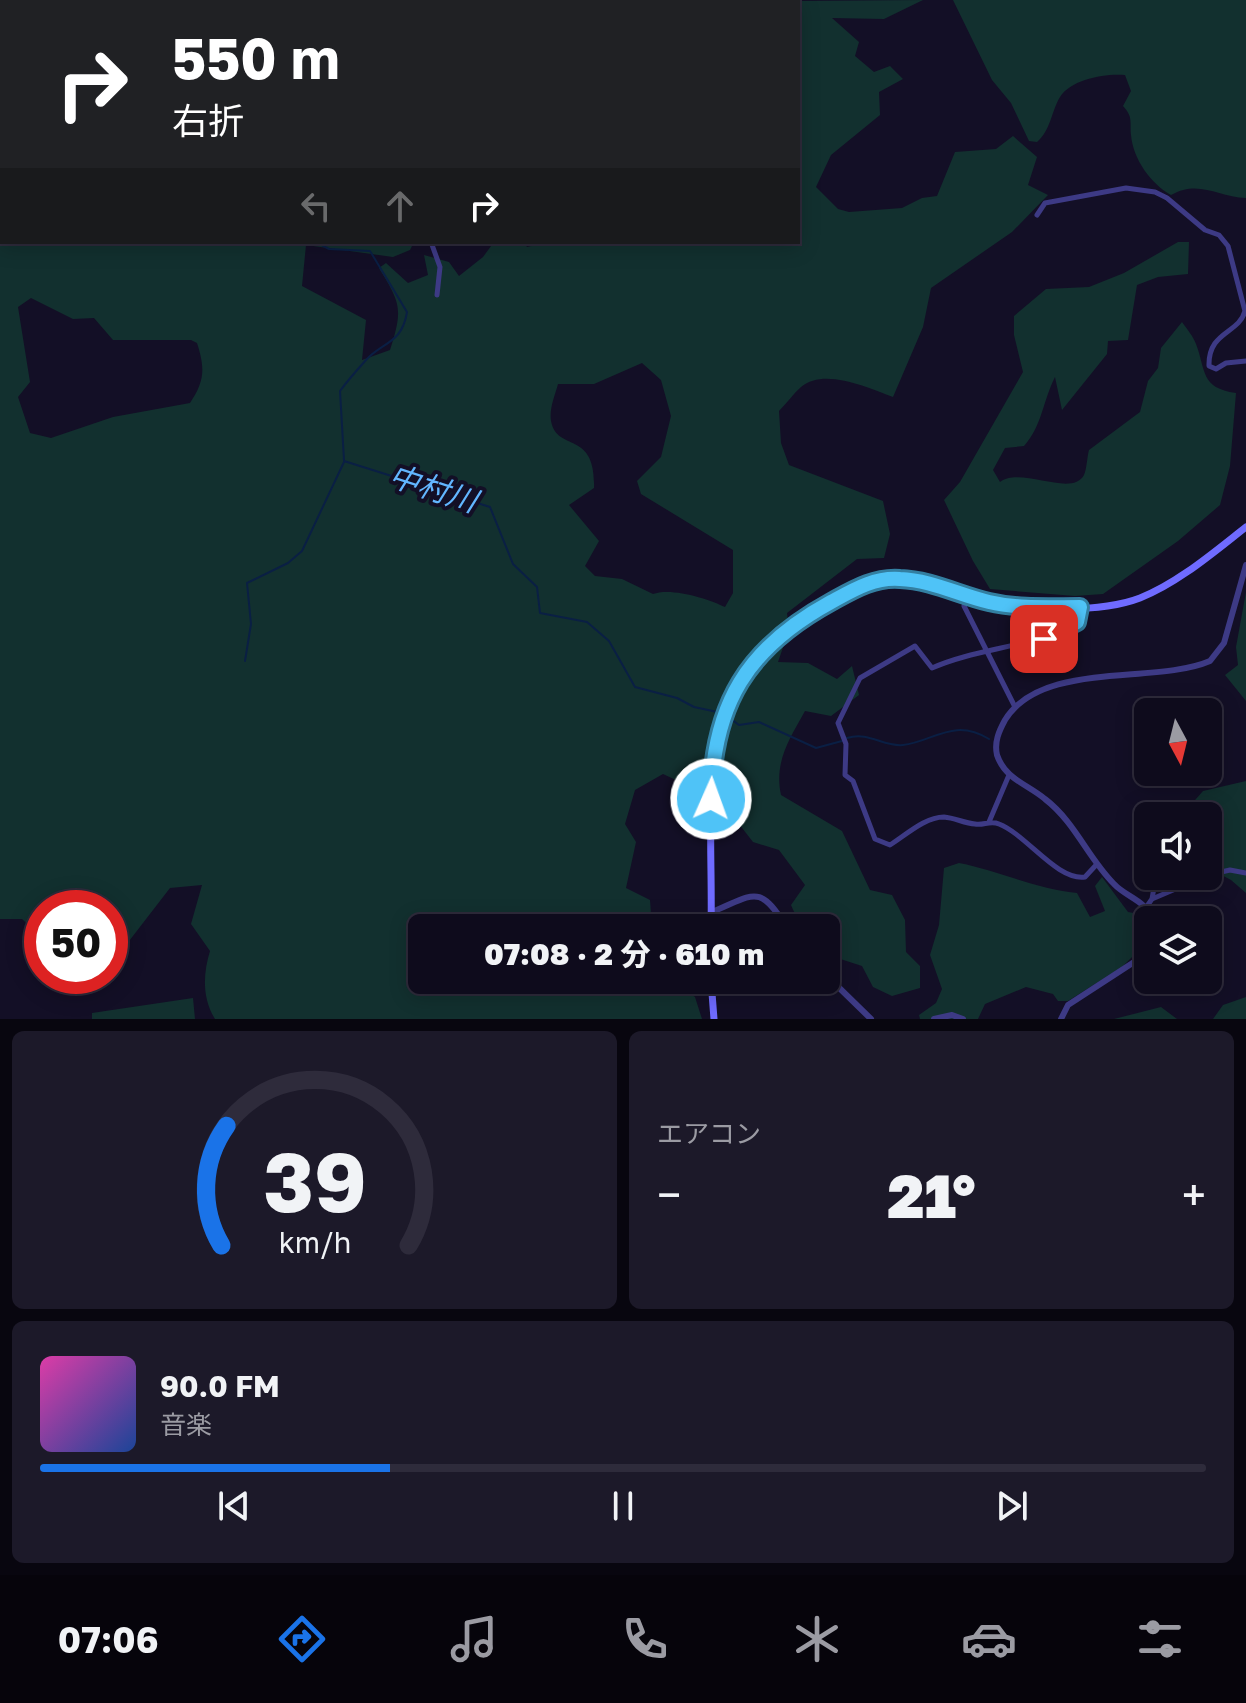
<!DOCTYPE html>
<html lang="ja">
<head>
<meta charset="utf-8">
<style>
  :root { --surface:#0e0b1c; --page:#1c1929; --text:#f1f3f6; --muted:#9b9ba3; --line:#2e2b3b; --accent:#1a73e8 }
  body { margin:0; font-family:"Golos Text","Noto Sans JP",sans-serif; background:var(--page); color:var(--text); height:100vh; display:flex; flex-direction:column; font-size:30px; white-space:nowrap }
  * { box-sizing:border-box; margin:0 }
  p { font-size:26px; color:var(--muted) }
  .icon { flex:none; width:44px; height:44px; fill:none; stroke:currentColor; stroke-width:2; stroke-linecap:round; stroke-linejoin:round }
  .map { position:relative; height:1019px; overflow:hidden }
  .drawer { display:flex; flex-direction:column; gap:12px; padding:12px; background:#08060f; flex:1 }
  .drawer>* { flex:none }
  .top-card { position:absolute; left:0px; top:0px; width:800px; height:244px; box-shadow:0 4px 20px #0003,0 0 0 2px var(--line); background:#202124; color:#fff; overflow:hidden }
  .needle { width:52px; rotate:173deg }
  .fabs { position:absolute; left:1134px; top:698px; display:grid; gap:16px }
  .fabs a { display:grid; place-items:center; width:88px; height:88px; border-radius:12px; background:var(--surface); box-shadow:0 4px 20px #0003,0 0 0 2px var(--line); font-size:40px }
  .speed { position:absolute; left:24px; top:890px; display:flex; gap:16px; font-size:40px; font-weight:700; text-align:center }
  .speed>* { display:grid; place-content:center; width:104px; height:104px; border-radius:50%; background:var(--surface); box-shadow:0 4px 20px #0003,0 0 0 2px var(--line); line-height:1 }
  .speed .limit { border:12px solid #d22; background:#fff; color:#111 }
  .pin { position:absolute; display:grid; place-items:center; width:68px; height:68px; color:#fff; margin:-34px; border-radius:16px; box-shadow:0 4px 12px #0006 }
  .me { position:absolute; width:88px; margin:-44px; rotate:2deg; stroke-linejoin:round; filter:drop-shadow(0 0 6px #0008) }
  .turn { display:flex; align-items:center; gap:28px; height:168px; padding:0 40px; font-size:36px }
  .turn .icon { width:104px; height:104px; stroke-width:2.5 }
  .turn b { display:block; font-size:56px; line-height:68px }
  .lanes { display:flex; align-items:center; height:76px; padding:0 40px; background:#0003; justify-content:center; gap:40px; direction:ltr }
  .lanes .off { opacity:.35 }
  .big { font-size:60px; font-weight:800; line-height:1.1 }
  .drawer .tile { flex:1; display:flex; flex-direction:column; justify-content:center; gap:12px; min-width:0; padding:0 28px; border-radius:12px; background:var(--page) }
  .drawer .dial { align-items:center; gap:0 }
  .dial svg { height:208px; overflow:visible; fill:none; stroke:var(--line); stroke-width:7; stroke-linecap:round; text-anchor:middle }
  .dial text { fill:var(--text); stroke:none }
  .song { display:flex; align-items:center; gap:24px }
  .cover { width:96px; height:96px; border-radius:12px; background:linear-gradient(135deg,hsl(320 70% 55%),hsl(220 70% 35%)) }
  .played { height:8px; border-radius:4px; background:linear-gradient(90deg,var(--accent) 30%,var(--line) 30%) }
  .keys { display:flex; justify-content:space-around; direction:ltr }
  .heat { display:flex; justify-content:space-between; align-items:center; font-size:44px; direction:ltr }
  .drawer .tiles { flex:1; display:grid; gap:12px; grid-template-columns:1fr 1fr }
  .tile:last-child { grid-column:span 2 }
  .trip { position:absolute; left:408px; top:914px; width:432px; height:80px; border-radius:12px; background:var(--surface); box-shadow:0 4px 20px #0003,0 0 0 2px var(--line); font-weight:800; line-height:80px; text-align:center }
  .menu { display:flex; height:128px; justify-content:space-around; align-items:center; background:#06040b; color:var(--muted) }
  .menu .icon { width:56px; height:56px }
  .menu .current { color:var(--accent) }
  .menu b { font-size:36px; color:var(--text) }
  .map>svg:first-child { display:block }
  .green { fill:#12302f; fill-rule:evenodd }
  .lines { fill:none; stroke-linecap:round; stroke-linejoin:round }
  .stream { stroke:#0a1f44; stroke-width:2 }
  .minor { stroke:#3d3a85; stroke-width:5 }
  .tertiary { stroke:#3d3a85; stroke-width:6 }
  .secondary { stroke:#6f6bff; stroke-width:7 }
  .route-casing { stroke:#337fa1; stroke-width:20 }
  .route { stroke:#4fc3f7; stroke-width:14 }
  .labels { text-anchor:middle; stroke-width:8; stroke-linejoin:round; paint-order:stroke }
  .water-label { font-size:30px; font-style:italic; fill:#62b6ff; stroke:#130f26 }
</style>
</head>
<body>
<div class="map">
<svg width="1246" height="1019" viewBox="0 0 1246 1019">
  <rect width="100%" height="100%" fill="#130f26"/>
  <!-- green -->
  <path class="green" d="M0 0 110 2H2V242H414L410 250 393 257 306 245 302 286 366 320 362 360 390 350C403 309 401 304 379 268L386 263 408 283 428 275 424 255 449 262 459 276 483 257 494 242H524L527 247 548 242H798V2H686L923 0 884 19 832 18 859 42 855 56 874 72 890 66 903 79 879 92 880 115 831 155 816 187 838 209 849 212 902 208 922 198 937 196 955 152 996 149 1013 136 1037 157 1028 185 1048 195 1012 232 931 288 923 327 893 397C869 388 824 367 801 387 793 394 787 403 779 411L781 443 789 465 883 501 890 534 884 558 857 559 787 613 789 630 778 662 808 663 837 679 852 666 859 695 831 716 805 711C789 740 774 762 781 795L842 831 870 890 892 895 905 920 906 952 920 966V988L892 996 873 987 862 966 828 955 826 928C804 928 800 926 791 905L805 885 779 850 753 842 721 801 663 774 635 790 625 824 636 842 626 888 650 900 652 928H422V980H673L695 997 702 1019H215C202 998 203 974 210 951L191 924 202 885 170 888 126 945 110 947V908H42V938L22 919H0ZM31 298 73 319 94 318 113 340H191L197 343C205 368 205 381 190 403L113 417 51 438 30 433 18 397 30 382 18 307ZM642 363 661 380 671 416 661 457 637 481 641 494 733 550V593L725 607C709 599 671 587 653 594L622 579 595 576 585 566 599 541 569 505 594 488C596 429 557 453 551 421 549 409 555 395 558 384H594Z
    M953 0H1246V198C1218 197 1199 179 1171 195 1151 184 1133 159 1131 135 1130 121 1133 117 1123 106L1131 91 1125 75C1106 73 1071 79 1060 97 1051 112 1051 130 1037 142L1029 141 1011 103 992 80Z
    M1178 242H1189L1188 274 1158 277 1137 285 1128 340 1108 341 1107 354 1062 410 1055 377C1043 401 1042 426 1024 446L1005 448 993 470 1000 482C1021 466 1072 498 1084 475 1087 468 1087 457 1089 450L1140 412 1148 381 1158 368 1161 348 1182 322C1187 329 1193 336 1196 344 1206 370 1200 388 1236 393L1230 466 1220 505 1178 541 1103 594 1075 596 990 589 973 561 944 500 960 482 1023 372 1014 335V316L1046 289 1089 287 1124 273Z
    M1246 592V701L1225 675 1238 665 1236 647Z
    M1246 781V893L1231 880 1208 868V816H1181L1203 791Z
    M959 863C1000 871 1035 889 1077 893L1090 917 1105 911 1095 886 1102 877 1128 912 1139 914 1142 926 1148 925V950L1137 952 1122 967 1068 1001H1058L1053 994 1026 987 985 1004 978 1019H920L919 1015 936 1003 942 989 930 955 939 925 944 868Z
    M1246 997V1019H1213L1223 1005Z
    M193 998 195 1019H92V1013Z
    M1161 1007 1177 1019H1114Z"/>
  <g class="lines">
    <!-- stream -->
    <path class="stream" d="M0 75 2 74
      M316 242 329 249 370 251 407 312C402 344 382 342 366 360 357 370 348 380 340 391L344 460
      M344 461 490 507 513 564 537 587 540 613 587 622 609 641 635 687 677 698 694 707 722 713
      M245 661 251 624 247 583 288 563 302 551 344 462
      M727 716 739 725 759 722 816 748 842 741
      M847 738C869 731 883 747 903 745 933 742 953 717 989 739"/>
    <!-- minor -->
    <path class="minor" d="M509 0 511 2
      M1037 215 1045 203 1126 188 1155 192 1167 198 1205 230 1219 235 1228 246 1245 311C1239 334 1208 331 1209 366L1216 369 1226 363 1246 361
      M431 242 440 267 437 295
      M964 606 1015 707
      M1080 607 1077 622C1033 648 980 647 932 668L915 646 860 678 838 723 846 744 845 775 853 781 875 839 890 845C906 835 925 817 944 817 955 818 964 823 975 824 983 826 990 820 999 824 1027 835 1057 881 1085 877L1097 864
      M989 822 1009 775
      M1208 875 1230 870 1246 873
      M1152 899 1156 876
      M1147 906 1152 899 1206 876"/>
    <!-- tertiary -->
    <path class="tertiary" d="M712 912C754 895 759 882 787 928
      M1151 920C1147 900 1127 898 1114 884 1088 858 1075 822 1045 799 1027 784 1005 779 997 755 994 742 999 731 1005 720 1042 660 1154 685 1210 661L1224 643 1246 565
      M826 975 871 1019
      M934 1019 952 1015 963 1019
      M1061 1019 1068 1005 1148 953"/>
    <!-- secondary -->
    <path class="secondary" d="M711 928C714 804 688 688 812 613 837 598 865 579 895 578 928 577 958 595 989 602 1030 611 1101 613 1140 598 1178 583 1214 552 1246 527
      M711 980 714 1019"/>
  </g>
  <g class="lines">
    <!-- route casing -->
    <g class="route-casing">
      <path id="route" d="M711 799C713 704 747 648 831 602 853 590 874 577 900 579 931 580 959 595 989 602 1019 609 1050 607 1080 607L1077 622 1044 639"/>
    </g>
    <!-- route -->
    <use href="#route" class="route"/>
  </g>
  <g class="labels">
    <!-- water labels -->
    <g class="water-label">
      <text transform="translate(433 489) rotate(18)" y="10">中村川</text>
    </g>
  </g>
</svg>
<div class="fabs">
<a><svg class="needle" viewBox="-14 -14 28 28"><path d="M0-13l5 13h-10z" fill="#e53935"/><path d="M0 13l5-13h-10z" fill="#9b9ba3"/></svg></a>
<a><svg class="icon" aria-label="sound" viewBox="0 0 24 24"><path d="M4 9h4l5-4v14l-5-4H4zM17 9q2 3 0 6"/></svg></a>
<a><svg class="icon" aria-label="layers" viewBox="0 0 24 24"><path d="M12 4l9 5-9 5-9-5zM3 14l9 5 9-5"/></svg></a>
</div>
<div class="speed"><div class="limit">50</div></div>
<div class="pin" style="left:1044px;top:639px;background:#d93025"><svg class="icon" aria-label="arrive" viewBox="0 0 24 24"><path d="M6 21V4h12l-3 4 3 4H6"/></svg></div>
<svg class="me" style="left:711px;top:799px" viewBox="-20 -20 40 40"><circle r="17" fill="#4fc3f7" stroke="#fff" stroke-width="3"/><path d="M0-11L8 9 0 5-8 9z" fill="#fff"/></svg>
<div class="trip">07:08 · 2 分 · 610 m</div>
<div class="top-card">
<div class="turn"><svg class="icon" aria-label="right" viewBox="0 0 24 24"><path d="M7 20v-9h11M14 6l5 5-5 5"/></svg><div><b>550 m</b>右折</div></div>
<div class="lanes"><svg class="icon off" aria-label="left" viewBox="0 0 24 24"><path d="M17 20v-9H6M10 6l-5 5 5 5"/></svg><svg class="icon off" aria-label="ahead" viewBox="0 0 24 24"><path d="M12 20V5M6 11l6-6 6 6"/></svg><svg class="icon" aria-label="right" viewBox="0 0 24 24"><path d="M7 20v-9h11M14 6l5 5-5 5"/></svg></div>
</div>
</div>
<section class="drawer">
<div class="tiles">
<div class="tile dial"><svg viewBox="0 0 100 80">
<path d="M14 69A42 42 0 1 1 86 69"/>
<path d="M14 69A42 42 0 0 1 16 23" stroke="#1a73e8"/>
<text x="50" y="56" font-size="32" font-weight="700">39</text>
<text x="50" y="72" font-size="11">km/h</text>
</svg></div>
<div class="tile"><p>エアコン</p>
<div class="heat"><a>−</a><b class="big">21°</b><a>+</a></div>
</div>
<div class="tile">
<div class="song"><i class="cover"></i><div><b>90.0 FM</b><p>音楽</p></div></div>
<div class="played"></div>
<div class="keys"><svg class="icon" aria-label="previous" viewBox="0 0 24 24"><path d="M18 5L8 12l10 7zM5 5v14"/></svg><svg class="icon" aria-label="pause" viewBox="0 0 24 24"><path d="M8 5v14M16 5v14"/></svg><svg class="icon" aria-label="next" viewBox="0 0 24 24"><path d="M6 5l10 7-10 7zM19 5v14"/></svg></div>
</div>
</div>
</section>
<nav class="menu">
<b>07:06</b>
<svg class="icon current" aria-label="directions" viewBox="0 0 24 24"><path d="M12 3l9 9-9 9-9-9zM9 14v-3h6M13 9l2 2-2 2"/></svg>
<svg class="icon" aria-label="music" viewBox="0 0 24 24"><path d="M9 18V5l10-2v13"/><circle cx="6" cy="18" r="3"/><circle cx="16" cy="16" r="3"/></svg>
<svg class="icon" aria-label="phone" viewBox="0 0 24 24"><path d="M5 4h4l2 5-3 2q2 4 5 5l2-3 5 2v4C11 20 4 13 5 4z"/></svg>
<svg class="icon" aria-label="climate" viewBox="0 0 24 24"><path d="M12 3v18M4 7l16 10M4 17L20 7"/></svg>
<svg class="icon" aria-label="car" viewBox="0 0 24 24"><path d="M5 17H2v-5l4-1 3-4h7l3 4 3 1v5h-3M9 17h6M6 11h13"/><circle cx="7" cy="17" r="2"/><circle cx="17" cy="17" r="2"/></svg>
<svg class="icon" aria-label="filters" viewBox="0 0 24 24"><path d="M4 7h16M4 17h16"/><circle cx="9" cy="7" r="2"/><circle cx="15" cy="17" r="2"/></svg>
</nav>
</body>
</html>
